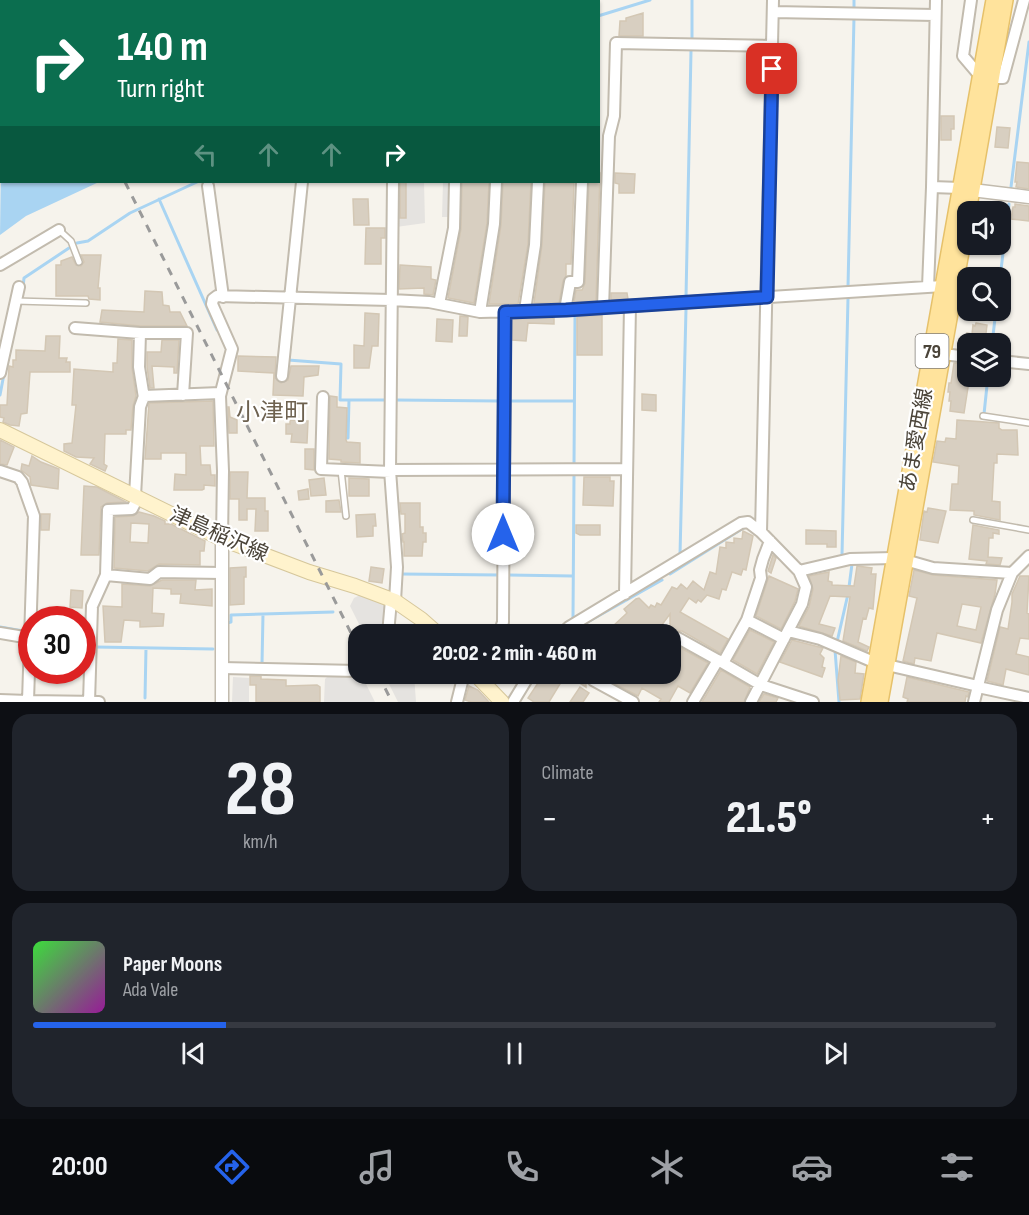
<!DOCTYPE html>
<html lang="en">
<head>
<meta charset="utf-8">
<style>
  :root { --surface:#171b24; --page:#20242c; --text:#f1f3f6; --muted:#9ea1a6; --line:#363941; --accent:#2563eb }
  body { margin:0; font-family:"Sofia Sans Condensed","Noto Sans JP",sans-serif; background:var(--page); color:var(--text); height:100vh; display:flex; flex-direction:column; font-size:22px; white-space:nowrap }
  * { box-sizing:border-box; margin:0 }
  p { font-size:20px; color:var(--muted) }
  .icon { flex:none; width:33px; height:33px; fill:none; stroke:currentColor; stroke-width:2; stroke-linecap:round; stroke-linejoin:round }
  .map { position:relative; height:702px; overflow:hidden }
  .side { display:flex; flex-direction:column; gap:12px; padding:12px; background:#0d0f14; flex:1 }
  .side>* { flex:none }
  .top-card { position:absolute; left:0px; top:0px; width:600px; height:183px; box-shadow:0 2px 4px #0004; background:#0b6e4f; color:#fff; overflow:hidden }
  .buttons { position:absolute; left:957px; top:201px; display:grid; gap:12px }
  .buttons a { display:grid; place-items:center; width:54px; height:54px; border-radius:12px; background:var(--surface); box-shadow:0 2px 4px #0004; font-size:30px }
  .speed { position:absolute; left:18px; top:606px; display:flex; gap:12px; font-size:30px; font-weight:700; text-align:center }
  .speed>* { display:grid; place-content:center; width:78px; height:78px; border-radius:50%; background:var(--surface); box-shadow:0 2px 4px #0004; line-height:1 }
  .speed .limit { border:9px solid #d22; background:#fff; color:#111 }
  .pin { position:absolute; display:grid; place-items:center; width:51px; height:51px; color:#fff; margin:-26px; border-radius:12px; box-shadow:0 3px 9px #0006 }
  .me { position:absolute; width:66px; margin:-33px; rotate:0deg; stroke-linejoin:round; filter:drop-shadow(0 0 4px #0008) }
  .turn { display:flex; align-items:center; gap:21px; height:126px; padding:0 18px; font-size:27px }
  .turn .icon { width:78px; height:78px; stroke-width:2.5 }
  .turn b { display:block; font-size:42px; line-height:51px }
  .lanes { display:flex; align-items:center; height:57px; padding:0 18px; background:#0003; justify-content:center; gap:30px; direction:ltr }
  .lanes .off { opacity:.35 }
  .big { font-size:45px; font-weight:800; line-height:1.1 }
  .side .tile { flex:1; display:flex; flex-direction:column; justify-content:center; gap:9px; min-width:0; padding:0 21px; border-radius:18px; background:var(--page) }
  .side .dial { align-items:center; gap:0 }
  .dial b { font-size:78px; line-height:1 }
  .song { display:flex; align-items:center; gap:18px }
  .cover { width:72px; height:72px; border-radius:9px; background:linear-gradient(135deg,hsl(120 70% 55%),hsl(300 70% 35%)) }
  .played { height:6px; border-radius:3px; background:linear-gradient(90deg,var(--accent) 20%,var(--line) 20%) }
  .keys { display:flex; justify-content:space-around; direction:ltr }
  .heat { display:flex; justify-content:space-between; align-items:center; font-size:33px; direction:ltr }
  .side .tiles { flex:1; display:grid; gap:12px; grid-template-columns:1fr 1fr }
  .tile:last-child { grid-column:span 2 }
  .trip { position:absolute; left:348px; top:624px; width:333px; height:60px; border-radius:18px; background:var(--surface); box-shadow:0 2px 4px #0004; font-weight:800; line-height:60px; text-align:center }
  .dock { display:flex; height:96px; justify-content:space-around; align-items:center; background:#090b0e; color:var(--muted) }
  .dock .icon { width:42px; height:42px }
  .dock .selected { color:var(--accent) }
  .dock b { font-size:27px; color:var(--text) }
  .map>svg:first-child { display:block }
  .parking { fill:#e5e3e0 }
  .water { fill:#a9d4f2 }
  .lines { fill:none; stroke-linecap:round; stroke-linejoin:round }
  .stream { stroke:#a9d4f2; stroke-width:3 }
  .building { fill:#d8cfc1; stroke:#d3c7b4; stroke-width:1.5; fill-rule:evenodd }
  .service-casing { stroke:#c2bbae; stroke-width:8 }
  .minor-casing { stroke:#c2bbae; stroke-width:14 }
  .tertiary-casing { stroke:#c2bbae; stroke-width:15 }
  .secondary-casing { stroke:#d6c79b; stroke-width:16 }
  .primary-casing { stroke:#e6c16a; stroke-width:18 }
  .service { stroke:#fff; stroke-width:5 }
  .minor { stroke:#fff; stroke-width:10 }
  .tertiary { stroke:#fff; stroke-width:12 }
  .secondary { stroke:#fff3cd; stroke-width:14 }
  .primary { stroke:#ffe39c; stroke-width:15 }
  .rail { stroke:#9a9a9a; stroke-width:3; stroke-dasharray:8 8; stroke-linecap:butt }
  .route-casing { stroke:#184099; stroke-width:15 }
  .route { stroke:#2563eb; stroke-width:10 }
  .labels { text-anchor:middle; stroke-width:4.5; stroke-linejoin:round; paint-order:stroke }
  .shield { fill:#fff; stroke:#817c74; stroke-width:1.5 }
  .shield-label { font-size:20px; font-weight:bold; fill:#4b4439 }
  .street-label { font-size:21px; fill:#4b4439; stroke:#fff }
  .quarter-label { font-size:24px; fill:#6e6250; stroke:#fff }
</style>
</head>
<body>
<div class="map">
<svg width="1029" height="702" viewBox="0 0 1029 702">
  <rect width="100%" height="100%" fill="#f6f3ec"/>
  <!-- parking -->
  <path class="parking" d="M396 182H424L425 223 396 227Z
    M443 182H453L451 217H442Z
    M362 594 387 605 385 634H364L350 606 354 598Z
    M384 674H414L416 702H398Z
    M328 676H362L375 702H324L325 679Z
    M233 677 249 678V702H232Z"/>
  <!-- water -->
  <path class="water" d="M224 0H520L221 1Z
    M1 162 2 182H99L26 216 0 235Z"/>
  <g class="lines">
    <!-- stream -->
    <path class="stream" d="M854 7V0
      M598 16 650 0
      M692 39V0
      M1011 187 1029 42
      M159 199 217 330
      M77 243 88 241 130 213 197 182
      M1000 278 1009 204
      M23 287 24 278 69 248
      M848 287 854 17
      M686 297 691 51
      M992 344 996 310
      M288 360 341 364 340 400H349
      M0 395 4 374
      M396 400 499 401
      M508 401H574
      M984 414 988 376
      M344 438H348L349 400H386
      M574 465 575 316
      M680 555 686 309
      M842 555 848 298
      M401 574 500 575
      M670 574 745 527
      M506 575 573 576
      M849 587 852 564
      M573 619 574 475
      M227 623 231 622V615L333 612
      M584 624 662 580
      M0 627 23 631
      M837 642 848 594
      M95 647 213 649
      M835 650 839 702
      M262 664 263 614
      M145 698 146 648"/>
  </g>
  <!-- building -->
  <path class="building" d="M643 13V36H619L620 21H626V18Z
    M941 116H954V129H951V140H941Z
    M997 127 1010 128 1008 148 995 147Z
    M1017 162 1029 163V189L1016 187 1017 182H1015Z
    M598 173H600L596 301 574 302 576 290H582L585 283 589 182H598Z
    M615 173 635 174 634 193H619V184L615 183Z
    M400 182H406V218H400Z
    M462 182H489L487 223 474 303 448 298 461 229Z
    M503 182H531L528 244 518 304H489L501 225Z
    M545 182 574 183 571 264H566V276L563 281 559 303H534L542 245Z
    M353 199H368L369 225H354Z
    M1015 204 1029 206V221L1011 219 1013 207H1015Z
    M366 228H385V238H381V264H365Z
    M81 255H101L98 288H100V300L89 299 88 296H56V265H61V261L72 257 76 265 81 266 84 262Z
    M400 265 431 267V279L436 280 433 295 424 294V288L399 289Z
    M145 291 162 292 163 305 169 306 170 312H180L187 326H140L100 322 102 310 144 312Z
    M611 293H627L628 299 611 300Z
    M365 313 379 314 378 346H372L369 368H354V345L364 346Z
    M602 315V355H577V317Z
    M460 316 468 317 467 336H459Z
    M554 318V324L528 323 526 341 512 340V319Z
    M437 319 453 320 452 342 436 341Z
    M976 323 987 325 985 341H983V344H966L967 333 972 334 973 325 975 326Z
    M46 336H60L59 358H67L66 362H70V372H30L27 413 21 414 19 426 10 425 3 422 4 418 0 417V405H7L9 366 13 367V360H16V350L45 351Z
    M118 339 132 340V368L136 396 133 406 131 430H126V434H105L104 464 107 466 105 471 90 464 94 458 76 457 64 451V444L72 443 76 405H72L74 369 113 372V363H117Z
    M162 340H179L177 373H174V367L152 366 154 388H150L147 367V352H161Z
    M238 356 276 357 275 378 281 383 288 380 291 366H319L318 375 304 377 303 396 273 395 274 373 238 371Z
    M954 363 967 364 965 381H969L964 413 950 411 951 401H949L950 392H948L949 383H951Z
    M642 394 656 395V411L642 410Z
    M330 396 337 397V407L347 408 346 440 347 442 360 443V463L341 462V460L329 459Z
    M213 401 214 446H200L201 465H210L211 475H215V486L204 485V489L202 490H174L175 474 186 475V453H161V459H145L149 403Z
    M228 407H229L230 417 237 420V433H229Z
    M290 420 308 421 307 443 291 442 292 434H286V424H290Z
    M957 420 999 423V428L1002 430H1017L1018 455 997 454V463H994L992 501 1000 502V520L974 515V511L950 510 952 484H958L959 466 933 462 937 441 945 442 946 438 956 439Z
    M0 440 14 447 7 465 0 464Z
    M305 449H314V470L305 469Z
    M32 456 41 462 59 469 58 489 31 485 30 477 21 470 22 464 29 466Z
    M230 472H248L247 498H265V511H268V531H255L256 509H247V520H239V499H230Z
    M584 477H610V481H614L613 506 583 505Z
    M324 478 326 495 311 496 309 480Z
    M349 478 369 479V496H349Z
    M84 486 97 487 126 502 107 503 101 507 99 555H81Z
    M308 489 309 499 299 500 298 491Z
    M339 500 341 512H326V501Z
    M400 503H420V527H423V533H426V542H423L422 556H404V542H403L402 534 405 533V514H401Z
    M928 508 946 511 938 543 920 540 924 511 927 512Z
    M139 512 154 516 165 521V524H171L205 541 204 551H200V565L159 564 148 571 114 568 115 517 133 516ZM131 523 149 524 148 543 130 542Z
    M41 514H50L49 530H41Z
    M375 514 376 526H373V536L357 537 356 515Z
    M576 525H600V535H580L576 533Z
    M973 525 999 530V534L993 533V538H989L988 557 1002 558 1000 565 986 564 987 561 969 559Z
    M806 530 836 531V547H827V544H806Z
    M743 531 753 536 746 570 743 569 741 575 732 572 726 590 722 589 719 599 707 595 701 602 698 600 696 603 689 598 680 612 728 639 720 653 682 631H676L670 635V614L655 634H619L611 628 627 613 624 609 636 599 639 598 649 608 651 605 655 607 657 603 661 605 672 587 677 589 681 584 687 589 693 581 704 590 710 572 716 574 720 547 726 548V542L734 543V538L742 539Z
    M773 555 776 558 771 573 768 571Z
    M857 566 872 568 871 574H876L873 609 869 608 866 619 863 618 858 642 869 647 867 651 843 641 850 597 830 596 819 624 835 628 832 636 799 626 809 607 813 589 809 576 829 572 828 581 832 582V585L854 586Z
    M246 567V577H244V604L230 605V568Z
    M371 567 384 569 382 583 369 581Z
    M914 570 933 575 997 580 995 594 981 643 937 633 931 661 915 658 914 664 903 661 917 598 909 596ZM962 604 981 607 976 630 957 626Z
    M769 576 798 589 795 601 781 629 756 616Z
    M1020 576H1029L1027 613 1029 614V639L1020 638 1016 654 1029 657V675L1006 669 1003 685 987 681 1000 627 1008 629 1012 602V594Z
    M162 580H196L195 590 212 589V606L180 603 181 594H171V589L153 588 152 613 164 614 163 626 140 627V621L124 620 121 642H105L103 606 122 607V584L150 586Z
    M71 590 83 591 82 608 70 607Z
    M750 630 774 642 757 674 733 660Z
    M792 640 823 648 820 654 824 658 822 667 825 668 822 677 780 662Z
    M679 647 708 663 690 693 678 686 669 702H659L661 699 642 688 638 696 613 683 619 674H670V653Z
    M841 656 856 662 855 673 864 674 860 699 840 700 838 680Z
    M721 670 750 687 744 702H702Z
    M544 674H589L586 677V687L566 674 549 702H534L528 698Z
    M250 676H261V679L286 680V686L317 685 320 687V702H256V685H250Z
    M907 677 969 692 968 697 966 696 965 702H907L908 699 903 697Z
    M469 686 478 690 489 702H471L465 700Z
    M580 687 589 693 583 702H570Z
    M764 694 778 698 776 702H759Z"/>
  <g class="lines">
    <!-- service casing -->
    <g class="service-casing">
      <path id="service" d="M0 76 2 74
        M59 230 71 241 79 262
        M16 301 86 303
        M983 416 1029 423
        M341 470 346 516
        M973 520 1029 530"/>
    </g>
    <!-- minor casing -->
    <g class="minor-casing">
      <path id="minor" d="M936 0 932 187 960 188
        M971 0 963 56 980 76
        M576 2 581 0
        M0 4 2 5
        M773 12 935 15
        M992 78H1003L1024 0
        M0 82H2
        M393 182 390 470 397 567 395 601
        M208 186 223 297
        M0 265 59 230
        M928 287 932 187
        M439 304 454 228 455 182
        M603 308 609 136 614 116 616 43 772 46
        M525 310 535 245 538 182
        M565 310 570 282H578L582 182
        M480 312 494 224 496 182
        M75 328 140 333H187L183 395
        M140 333 139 367 144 398
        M943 354 968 357
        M1000 361 1029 364
        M0 373 19 287
        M282 376 302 182
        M323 397 321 469 391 472
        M390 470 627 469
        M0 471 18 477 22 482 34 516 28 701 99 702
        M135 496 140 407 144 396 220 393
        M761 532 773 0
        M222 539 223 471 220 396 232 349 212 304 213 299 217 296 391 300 429 302 480 312 565 310 943 286
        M770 541 763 559 760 570 761 578 747 620 723 663 761 685 813 702
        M905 560 933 568 1012 573
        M799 571 850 559 894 558
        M106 575 108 510 132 509 138 497
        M625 594 630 306
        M747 620 784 639
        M788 631 820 639 876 663
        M0 633 30 638
        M388 634 391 600
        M493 634 501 628 503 622 505 312
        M561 634 569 627 741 523 748 522 761 532 799 571 806 587 802 604 751 702
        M670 646 678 638 723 663
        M887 665 978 686
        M222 668 358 671
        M593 680 633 702
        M978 687 1029 698
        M0 700 28 701
        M89 702 92 606 106 575 150 579 159 572 222 573
        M457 702 464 674
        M513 702 530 674
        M693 702 718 660
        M974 702 997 610 1012 573 1029 556"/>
    </g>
    <!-- tertiary casing -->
    <g class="tertiary-casing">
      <path id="tertiary" d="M964 189 1029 197
        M222 702V539"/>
    </g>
    <!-- secondary casing -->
    <g class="secondary-casing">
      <path id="secondary" d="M0 430 222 539 309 572 355 586 395 601 421 619 438 634
        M475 674 502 702"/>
    </g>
    <!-- primary casing -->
    <g class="primary-casing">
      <path id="primary" d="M968 212 1005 0
        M869 702 994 0
        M880 702 968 213"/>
    </g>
    <!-- service -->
    <use href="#service" class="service"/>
    <!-- minor -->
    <use href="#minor" class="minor"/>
    <!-- tertiary -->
    <use href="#tertiary" class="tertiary"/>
    <!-- secondary -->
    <use href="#secondary" class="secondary"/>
    <!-- primary -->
    <use href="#primary" class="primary"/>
    <!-- rail -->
    <path class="rail" d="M34 0V2
      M125 182 358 647
      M378 674 392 702"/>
  </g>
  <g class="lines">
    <!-- route casing -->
    <g class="route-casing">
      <path id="route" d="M503 534 505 312 566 310 767 297 772 69"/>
    </g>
    <!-- route -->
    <use href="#route" class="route"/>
  </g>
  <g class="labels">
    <!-- shield labels -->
    <rect class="shield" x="915.5" y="334" width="33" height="34" rx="4.5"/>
    <g class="shield-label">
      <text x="932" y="358">79</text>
    </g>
    <!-- street labels -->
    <g class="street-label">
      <text transform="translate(916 440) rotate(-80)" y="7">あま愛西線</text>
      <text transform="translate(219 534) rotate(24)" y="7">津島稲沢線</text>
    </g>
    <!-- quarter labels -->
    <g class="quarter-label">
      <text x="272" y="420">小津町</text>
    </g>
  </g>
</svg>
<div class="buttons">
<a><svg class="icon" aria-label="sound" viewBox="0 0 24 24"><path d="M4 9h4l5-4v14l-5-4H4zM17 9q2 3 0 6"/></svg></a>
<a><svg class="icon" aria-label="search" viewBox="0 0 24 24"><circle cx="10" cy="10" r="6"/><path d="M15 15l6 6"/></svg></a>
<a><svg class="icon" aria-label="layers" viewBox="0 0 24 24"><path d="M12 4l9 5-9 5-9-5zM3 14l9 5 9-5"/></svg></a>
</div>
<div class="speed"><div class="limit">30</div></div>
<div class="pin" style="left:772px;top:69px;background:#d93025"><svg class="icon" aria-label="arrive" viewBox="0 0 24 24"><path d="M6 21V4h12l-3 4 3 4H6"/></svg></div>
<svg class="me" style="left:503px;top:534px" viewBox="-20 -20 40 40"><circle r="19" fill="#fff"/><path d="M0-13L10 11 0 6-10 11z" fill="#2563eb"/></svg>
<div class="trip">20:02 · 2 min · 460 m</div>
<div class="top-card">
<div class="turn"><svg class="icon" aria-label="right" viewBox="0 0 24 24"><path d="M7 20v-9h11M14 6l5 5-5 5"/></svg><div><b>140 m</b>Turn right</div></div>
<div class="lanes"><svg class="icon off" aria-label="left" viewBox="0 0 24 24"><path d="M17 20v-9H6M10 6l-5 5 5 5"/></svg><svg class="icon off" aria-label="ahead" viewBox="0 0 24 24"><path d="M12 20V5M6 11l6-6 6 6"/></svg><svg class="icon off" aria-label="ahead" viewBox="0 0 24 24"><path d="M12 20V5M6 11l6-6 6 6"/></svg><svg class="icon" aria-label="right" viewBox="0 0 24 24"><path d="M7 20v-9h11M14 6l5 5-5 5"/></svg></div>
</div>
</div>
<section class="side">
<div class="tiles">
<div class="tile dial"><b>28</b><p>km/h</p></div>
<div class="tile"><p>Climate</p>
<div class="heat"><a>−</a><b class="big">21.5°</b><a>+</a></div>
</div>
<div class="tile">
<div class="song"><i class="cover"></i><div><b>Paper Moons</b><p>Ada Vale</p></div></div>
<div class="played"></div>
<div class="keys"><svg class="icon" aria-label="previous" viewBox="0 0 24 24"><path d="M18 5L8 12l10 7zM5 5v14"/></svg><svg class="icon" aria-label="pause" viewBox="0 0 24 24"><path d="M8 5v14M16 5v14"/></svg><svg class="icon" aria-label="next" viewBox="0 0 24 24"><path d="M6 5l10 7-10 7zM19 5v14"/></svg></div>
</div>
</div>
</section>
<nav class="dock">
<b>20:00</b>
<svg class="icon selected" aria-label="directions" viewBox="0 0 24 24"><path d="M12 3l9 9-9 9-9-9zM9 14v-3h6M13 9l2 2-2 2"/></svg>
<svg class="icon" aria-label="music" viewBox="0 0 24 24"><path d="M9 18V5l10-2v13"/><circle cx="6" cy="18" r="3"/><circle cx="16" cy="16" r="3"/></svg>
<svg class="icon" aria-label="phone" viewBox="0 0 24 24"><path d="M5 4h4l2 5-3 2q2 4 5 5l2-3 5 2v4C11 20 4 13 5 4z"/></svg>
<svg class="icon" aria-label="climate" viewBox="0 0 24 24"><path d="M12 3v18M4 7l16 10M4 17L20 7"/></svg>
<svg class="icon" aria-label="car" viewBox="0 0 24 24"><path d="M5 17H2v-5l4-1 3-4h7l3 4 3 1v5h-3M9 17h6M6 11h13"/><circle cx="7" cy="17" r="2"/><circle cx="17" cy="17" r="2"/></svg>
<svg class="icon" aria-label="filters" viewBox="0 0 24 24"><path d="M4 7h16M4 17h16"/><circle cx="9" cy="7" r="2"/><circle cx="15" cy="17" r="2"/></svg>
</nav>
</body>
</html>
